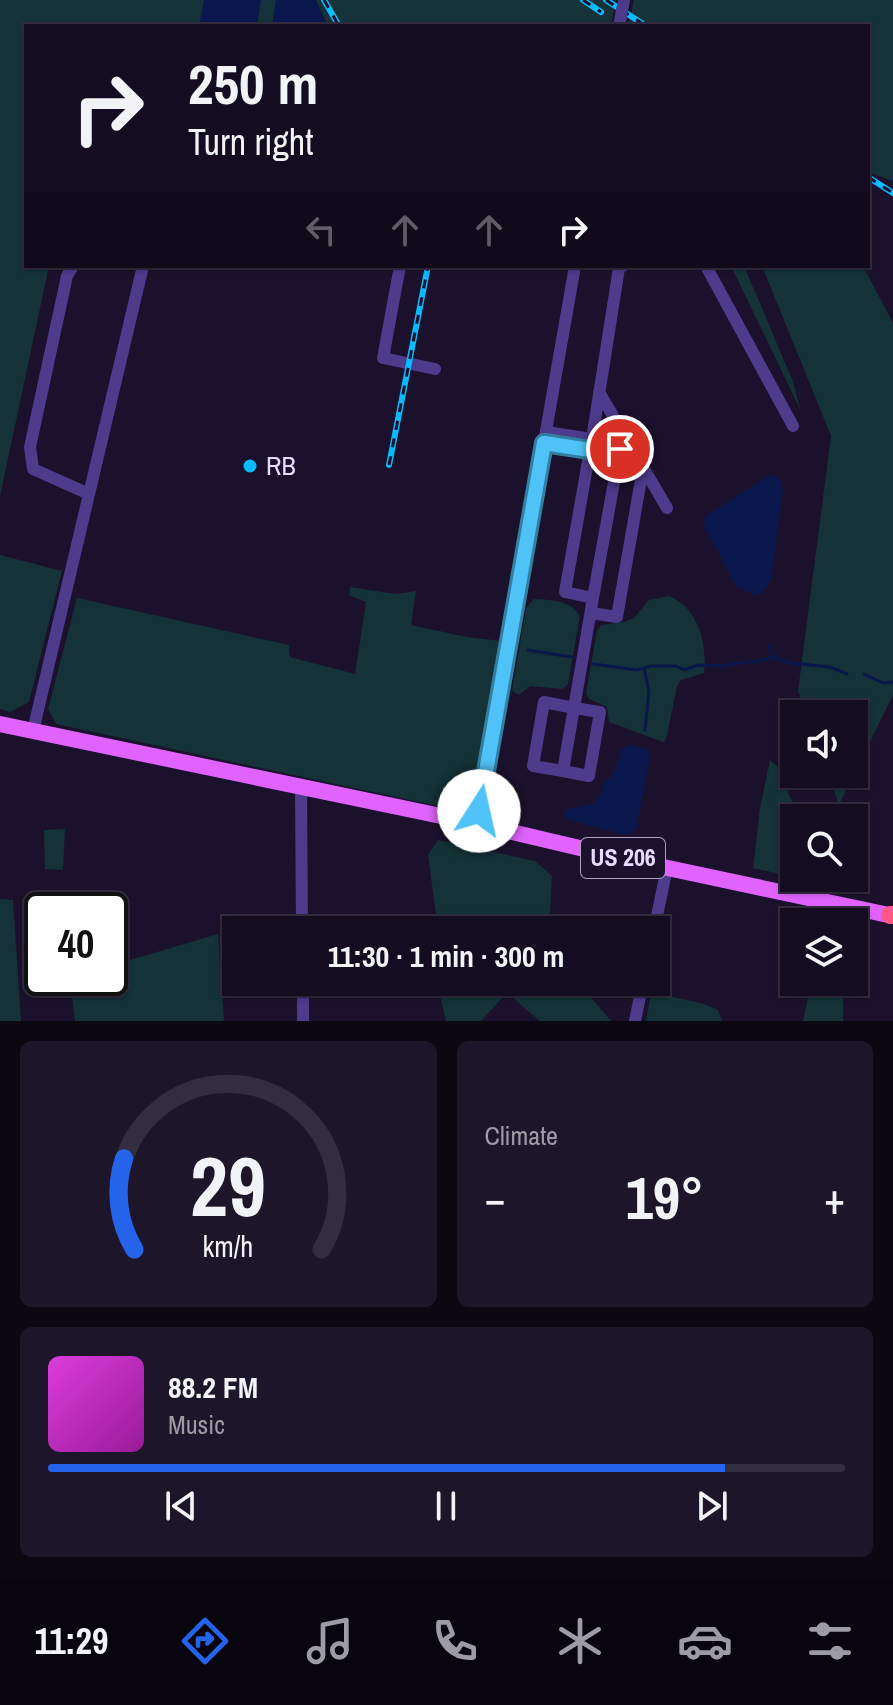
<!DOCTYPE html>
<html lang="en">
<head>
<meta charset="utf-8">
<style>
  :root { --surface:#140d22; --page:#1d162a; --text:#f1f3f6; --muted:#9d9ca5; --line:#332d40; --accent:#2563eb }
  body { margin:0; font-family:"Archivo Narrow",sans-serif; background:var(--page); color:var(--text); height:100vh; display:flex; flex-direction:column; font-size:30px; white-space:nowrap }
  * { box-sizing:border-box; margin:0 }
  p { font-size:26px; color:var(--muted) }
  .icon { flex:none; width:44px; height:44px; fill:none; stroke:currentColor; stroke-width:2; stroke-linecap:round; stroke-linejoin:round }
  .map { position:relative; height:1021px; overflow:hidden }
  .panel { display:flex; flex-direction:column; gap:20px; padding:20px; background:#0b0713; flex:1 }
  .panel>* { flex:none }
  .banner { position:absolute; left:24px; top:24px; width:846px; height:244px; border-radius:0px; box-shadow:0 2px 6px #0004,0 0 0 2px var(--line); background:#140d22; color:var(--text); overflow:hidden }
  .tools { position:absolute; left:780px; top:700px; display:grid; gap:16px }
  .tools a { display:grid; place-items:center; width:88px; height:88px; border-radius:0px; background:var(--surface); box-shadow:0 2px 6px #0004,0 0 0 2px var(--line); font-size:40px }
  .speed { position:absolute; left:24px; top:892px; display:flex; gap:16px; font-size:40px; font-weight:700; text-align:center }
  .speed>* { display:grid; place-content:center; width:104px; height:104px; border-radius:50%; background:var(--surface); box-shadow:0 2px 6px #0004,0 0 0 2px var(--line); line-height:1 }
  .speed .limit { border:4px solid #111; border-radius:12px; background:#fff; color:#111 }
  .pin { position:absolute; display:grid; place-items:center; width:68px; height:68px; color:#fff; margin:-34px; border:4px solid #fff; border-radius:50%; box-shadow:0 2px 8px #0007 }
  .me { position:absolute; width:88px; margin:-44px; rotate:10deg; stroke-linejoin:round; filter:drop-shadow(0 0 6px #0008) }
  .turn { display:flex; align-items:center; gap:28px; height:168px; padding:0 32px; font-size:36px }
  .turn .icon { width:104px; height:104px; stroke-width:2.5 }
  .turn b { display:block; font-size:56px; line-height:68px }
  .lanes { display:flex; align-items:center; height:76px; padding:0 32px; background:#0003; justify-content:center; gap:40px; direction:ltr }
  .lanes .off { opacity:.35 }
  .big { font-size:60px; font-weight:700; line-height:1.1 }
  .panel .card { flex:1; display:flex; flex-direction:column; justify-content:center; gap:12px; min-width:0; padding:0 28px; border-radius:12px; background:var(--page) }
  .panel .dial { align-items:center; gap:0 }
  .dial svg { height:208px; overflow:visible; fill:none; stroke:var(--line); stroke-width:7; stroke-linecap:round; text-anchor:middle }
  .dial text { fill:var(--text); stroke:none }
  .song { display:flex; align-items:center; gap:24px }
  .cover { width:96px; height:96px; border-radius:12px; background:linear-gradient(135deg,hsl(300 70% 55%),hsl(300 70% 35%)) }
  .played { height:8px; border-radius:4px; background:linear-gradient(90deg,var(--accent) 85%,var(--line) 85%) }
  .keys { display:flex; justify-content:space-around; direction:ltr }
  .heat { display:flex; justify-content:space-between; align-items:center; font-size:44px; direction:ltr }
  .panel .tiles { flex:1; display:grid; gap:20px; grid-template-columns:1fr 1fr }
  .card:last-child { grid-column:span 2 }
  .trip { position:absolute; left:222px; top:916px; width:448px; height:80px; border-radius:0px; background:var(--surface); box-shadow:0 2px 6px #0004,0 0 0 2px var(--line); font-weight:700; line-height:80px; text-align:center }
  .tabs { display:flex; height:128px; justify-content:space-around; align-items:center; background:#08050e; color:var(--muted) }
  .tabs .icon { width:56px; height:56px }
  .tabs .active { color:var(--accent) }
  .tabs b { font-size:36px; color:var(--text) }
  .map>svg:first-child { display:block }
  .green { fill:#143237 }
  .water { fill:#0a174c }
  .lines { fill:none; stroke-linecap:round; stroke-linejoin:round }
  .stream { stroke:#0a174c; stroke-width:3 }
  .minor { stroke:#4d3b8c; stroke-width:12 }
  .major { stroke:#e063ff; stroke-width:16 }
  .highway { stroke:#ff578a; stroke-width:18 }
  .rail-casing { stroke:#08bbff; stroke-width:6 }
  .rail { stroke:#1b112d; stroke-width:3; stroke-dasharray:9; stroke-linecap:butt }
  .minor-bridge { stroke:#4d3b8c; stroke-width:12 }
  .route-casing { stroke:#337fa1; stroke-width:20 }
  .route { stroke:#4fc3f7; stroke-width:14 }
  .poi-dot { fill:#08bbff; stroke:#1b112d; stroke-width:3 }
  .labels { text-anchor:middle; stroke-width:8; stroke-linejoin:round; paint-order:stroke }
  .shield { fill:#1b112d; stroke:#a99fc0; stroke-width:2 }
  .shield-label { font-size:24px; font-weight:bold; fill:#e6dcff }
  .poi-label { font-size:26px; fill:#e6dcff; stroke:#1b112d; text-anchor:start }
</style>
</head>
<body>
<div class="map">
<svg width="893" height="1021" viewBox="0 0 893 1021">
  <rect width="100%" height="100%" fill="#1b112d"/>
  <!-- green -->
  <path class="green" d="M0 0H616L611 26H26V266H49L0 496Z
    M634 0H893V181L868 172V26H628Z
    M731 266H744L792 379 801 411Z
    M762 266H863L893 323V695L839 805 828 774H854V714H807L798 691 831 436Z
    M0 555 62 571 29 702 10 712 0 709Z
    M350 587 395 594 416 591 411 625 467 637 502 641 471 813 56 724 48 709 77 598 289 645 290 657 355 674 366 602 349 595Z
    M669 596C699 609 707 643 704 673L681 680 677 686 666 740 663 742 609 722 607 707 589 699 586 693 597 631 601 625 624 622 634 618 649 600Z
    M534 599C551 600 571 600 580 616L568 684 562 689 530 686 519 695 512 691 526 608Z
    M770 760 777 766 799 818H794V877L753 868 760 808Z
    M65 829 63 870 45 869 44 830Z
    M438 840 535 861 552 876 549 930H438L428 855Z
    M0 899 13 900 21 1021H0Z
    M218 934 224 1021H75L70 978H110V966Z
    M437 982H578L611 1021H540L507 993 481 1021H446Z
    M811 982H843V1021H803Z
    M651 992 704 1004 718 1010 722 1021H646Z"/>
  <!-- water -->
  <path class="water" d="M204 0H261L257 26H199Z
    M276 0H316L328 26H272Z
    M770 475 780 478 783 490 771 579 766 589 756 596 736 586 704 526 706 516Z
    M630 745 647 749 650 756 636 830 625 835 566 819 564 815 568 809 595 803 604 788V783L614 773 622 749Z"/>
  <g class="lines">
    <!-- stream -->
    <path class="stream" d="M769 647 773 657
      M528 650 571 657
      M593 664 637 670 651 666H676L684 670 699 665 725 666 744 662H755L773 657 790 663 830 667 847 674
      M644 668 649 691 645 730
      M864 674 883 683 893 682"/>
    <!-- minor -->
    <path class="minor" d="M73 266 67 276 30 447 33 469 89 494
      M400 266 383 358 435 369
      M706 266 793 426
      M599 392 667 508
      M546 432 592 439
      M544 443 590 450
      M620 449 593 598 565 592 590 450 595 446 592 439 619 268 623 266
      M591 613 617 617 643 468
      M544 702 574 708 563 771 533 766Z
      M33 731 143 266
      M563 771 589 776 600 712 574 708 593 598
      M301 787 302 930
      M477 824 575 266
      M654 930 667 868
      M303 982V1021
      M635 1021 643 982"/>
    <!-- major -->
    <path class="major" d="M0 724 465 821 635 861 893 916"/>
    <!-- highway -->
    <path class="highway" d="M890 915H893"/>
    <!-- rail casing -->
    <g class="rail-casing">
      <path id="rail" d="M324 0 339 26
        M583 0 601 12
        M606 0 646 26
        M868 177 893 193
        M389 465 428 266"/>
    </g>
    <!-- rail -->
    <use href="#rail" class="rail"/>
    <!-- minor-bridge -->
    <path class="minor-bridge" d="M619 26 624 0"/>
  </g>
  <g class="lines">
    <!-- route casing -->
    <g class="route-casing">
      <path id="route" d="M479 811 544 443 590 450 595 446 620 449"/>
    </g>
    <!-- route -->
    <use href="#route" class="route"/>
  </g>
  <!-- markers -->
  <circle class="poi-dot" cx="250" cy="466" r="8"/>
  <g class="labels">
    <!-- shield labels -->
    <rect class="shield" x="581" y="838" width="84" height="40" rx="6"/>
    <g class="shield-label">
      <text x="623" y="866">US 206</text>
    </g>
    <!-- poi labels -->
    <g class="poi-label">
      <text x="266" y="475">RB</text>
    </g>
  </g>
</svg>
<div class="tools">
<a><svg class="icon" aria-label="sound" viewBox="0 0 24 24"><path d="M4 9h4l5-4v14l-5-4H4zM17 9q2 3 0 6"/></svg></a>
<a><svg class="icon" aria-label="search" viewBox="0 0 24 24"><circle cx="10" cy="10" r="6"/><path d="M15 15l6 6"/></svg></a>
<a><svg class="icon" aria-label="layers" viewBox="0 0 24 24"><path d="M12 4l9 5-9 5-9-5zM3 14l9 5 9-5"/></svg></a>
</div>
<div class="speed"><div class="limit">40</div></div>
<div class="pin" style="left:620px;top:449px;background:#d93025"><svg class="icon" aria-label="arrive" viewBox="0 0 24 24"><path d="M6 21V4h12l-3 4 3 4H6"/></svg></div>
<svg class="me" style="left:479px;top:811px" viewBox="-20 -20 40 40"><circle r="19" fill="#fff"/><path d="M0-13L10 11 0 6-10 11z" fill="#4fc3f7"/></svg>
<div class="trip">11:30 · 1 min · 300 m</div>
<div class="banner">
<div class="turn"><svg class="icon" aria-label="right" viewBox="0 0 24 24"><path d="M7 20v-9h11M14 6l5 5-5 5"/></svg><div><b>250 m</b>Turn right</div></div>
<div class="lanes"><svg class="icon off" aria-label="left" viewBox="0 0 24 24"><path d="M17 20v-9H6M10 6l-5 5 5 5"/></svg><svg class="icon off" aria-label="ahead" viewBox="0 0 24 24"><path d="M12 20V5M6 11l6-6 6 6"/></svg><svg class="icon off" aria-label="ahead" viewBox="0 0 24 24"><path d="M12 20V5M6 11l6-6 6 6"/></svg><svg class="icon" aria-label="right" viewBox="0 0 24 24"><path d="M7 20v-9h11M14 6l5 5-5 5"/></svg></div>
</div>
</div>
<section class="panel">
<div class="tiles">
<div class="card dial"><svg viewBox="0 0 100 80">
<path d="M14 69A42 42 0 1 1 86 69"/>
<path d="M14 69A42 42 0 0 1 10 34" stroke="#2563eb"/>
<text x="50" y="56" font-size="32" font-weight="700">29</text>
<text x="50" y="72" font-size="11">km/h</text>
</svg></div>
<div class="card"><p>Climate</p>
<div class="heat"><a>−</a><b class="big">19°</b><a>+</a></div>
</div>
<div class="card">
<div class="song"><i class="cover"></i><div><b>88.2 FM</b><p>Music</p></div></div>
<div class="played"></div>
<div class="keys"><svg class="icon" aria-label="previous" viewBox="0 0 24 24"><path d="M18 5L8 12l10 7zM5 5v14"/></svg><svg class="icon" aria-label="pause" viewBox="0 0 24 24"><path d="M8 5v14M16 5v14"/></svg><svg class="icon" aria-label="next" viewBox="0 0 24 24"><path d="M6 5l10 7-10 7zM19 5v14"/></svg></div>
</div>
</div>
</section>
<nav class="tabs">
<b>11:29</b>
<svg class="icon active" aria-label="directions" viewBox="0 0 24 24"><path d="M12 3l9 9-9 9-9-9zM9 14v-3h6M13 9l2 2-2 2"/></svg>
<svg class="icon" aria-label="music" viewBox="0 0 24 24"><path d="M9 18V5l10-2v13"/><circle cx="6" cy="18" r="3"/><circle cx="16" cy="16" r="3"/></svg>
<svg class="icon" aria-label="phone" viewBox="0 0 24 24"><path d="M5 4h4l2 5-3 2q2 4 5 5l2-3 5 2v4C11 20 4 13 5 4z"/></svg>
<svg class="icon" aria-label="climate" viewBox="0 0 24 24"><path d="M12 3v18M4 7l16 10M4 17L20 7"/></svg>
<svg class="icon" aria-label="car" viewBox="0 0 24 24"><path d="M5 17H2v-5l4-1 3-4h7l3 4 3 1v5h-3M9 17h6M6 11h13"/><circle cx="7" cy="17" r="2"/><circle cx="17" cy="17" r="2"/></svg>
<svg class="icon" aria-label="filters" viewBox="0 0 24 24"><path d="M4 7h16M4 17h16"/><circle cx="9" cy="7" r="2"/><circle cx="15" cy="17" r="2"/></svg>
</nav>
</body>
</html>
